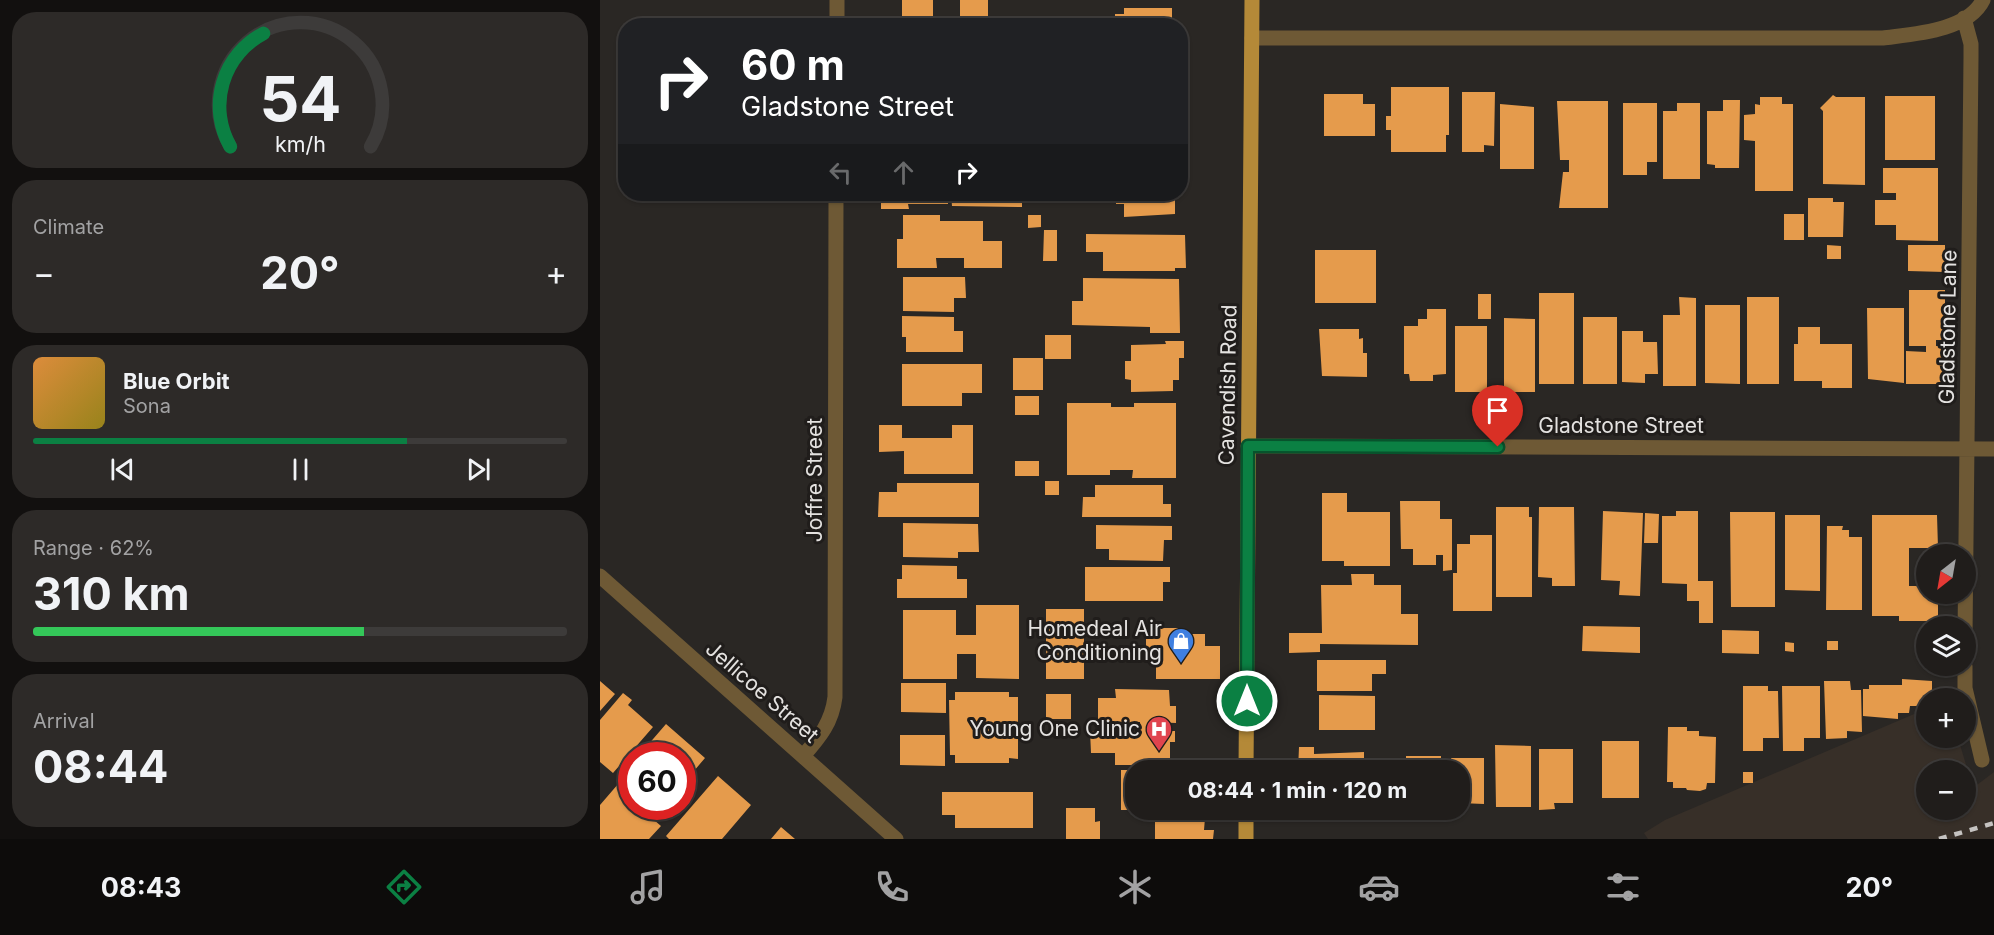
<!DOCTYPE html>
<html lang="en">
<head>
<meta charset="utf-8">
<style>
  :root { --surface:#201d1b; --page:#2d2a28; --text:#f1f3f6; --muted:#a2a2a3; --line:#3d3b3a; --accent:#0b8043 }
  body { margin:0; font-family:Inter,sans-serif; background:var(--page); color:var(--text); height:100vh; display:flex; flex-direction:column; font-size:22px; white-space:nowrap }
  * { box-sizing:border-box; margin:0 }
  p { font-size:20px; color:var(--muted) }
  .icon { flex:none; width:33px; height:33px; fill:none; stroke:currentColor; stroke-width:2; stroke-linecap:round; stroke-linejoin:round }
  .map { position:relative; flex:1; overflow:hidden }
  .drawer { display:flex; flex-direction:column; gap:12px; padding:12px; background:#12100f; width:600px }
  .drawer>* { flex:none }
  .top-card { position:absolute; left:18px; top:18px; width:570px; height:183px; border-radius:24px; box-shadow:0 2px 4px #0004,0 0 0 2px var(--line); background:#202124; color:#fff; overflow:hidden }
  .needle { width:39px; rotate:211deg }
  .buttons { position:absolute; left:1316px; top:544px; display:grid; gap:12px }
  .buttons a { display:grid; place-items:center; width:60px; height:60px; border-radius:50%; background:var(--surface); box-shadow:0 2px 4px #0004,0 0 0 2px var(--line); font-size:30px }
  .speed { position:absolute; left:18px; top:742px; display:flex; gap:12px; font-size:30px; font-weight:700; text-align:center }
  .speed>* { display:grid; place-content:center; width:78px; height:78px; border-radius:50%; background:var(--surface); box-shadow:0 2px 4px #0004,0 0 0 2px var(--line); line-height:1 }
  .speed .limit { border:9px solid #d22; background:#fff; color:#111 }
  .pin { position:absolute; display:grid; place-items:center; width:51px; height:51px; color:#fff; margin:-62px -26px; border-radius:50% 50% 50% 0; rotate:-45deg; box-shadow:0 0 6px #0007 }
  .pin .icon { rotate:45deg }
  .me { position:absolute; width:66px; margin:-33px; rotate:0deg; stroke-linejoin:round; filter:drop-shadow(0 0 4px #0008) }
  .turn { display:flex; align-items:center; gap:21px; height:126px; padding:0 24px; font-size:27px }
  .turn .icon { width:78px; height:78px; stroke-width:2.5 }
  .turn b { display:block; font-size:42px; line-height:51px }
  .lanes { display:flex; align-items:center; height:57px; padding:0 24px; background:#0003; justify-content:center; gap:30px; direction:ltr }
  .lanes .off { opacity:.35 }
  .big { font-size:45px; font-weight:700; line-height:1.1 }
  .drawer .card { flex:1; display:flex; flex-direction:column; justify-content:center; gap:9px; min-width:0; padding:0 21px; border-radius:24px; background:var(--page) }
  .drawer .dial { align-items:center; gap:0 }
  .dial svg { height:156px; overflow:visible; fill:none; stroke:var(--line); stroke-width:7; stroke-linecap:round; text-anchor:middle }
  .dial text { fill:var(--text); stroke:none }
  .song { display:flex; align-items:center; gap:18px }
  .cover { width:72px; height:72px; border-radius:9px; background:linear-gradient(135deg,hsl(30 70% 55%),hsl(50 70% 35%)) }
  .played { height:6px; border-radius:3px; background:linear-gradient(90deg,var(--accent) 70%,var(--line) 70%) }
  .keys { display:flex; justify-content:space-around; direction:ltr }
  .heat { display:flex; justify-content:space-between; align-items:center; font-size:33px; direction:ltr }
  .charge { height:9px; border-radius:4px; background:linear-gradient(90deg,#34c759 62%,var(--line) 0) }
  .trip { position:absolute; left:525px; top:760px; width:345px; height:60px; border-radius:24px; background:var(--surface); box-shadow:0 2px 4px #0004,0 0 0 2px var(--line); font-weight:700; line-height:60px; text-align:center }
  .dock { display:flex; height:96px; justify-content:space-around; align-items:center; background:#0d0c0b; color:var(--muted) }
  .dock .icon { width:42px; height:42px }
  .dock .active { color:var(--accent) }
  .dock b { font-size:27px; color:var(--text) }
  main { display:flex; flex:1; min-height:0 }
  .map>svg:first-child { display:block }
  .built { fill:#372f28; fill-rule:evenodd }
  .building { fill:#e59b4c }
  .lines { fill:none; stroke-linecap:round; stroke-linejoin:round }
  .minor { stroke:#6e5935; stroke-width:15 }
  .major { stroke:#b48938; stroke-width:15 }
  .rail { stroke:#c5c3c1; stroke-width:4.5; stroke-dasharray:8 8; stroke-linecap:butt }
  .route-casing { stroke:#07532c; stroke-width:15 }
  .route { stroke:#0b8043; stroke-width:10 }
  .labels { text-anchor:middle; stroke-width:6; stroke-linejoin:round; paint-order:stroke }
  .street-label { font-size:21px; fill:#e4e2e0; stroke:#201d1b }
  .poi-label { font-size:21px; fill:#e4e2e0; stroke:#201d1b; text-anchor:end }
</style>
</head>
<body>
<main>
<section class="drawer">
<div class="card dial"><svg viewBox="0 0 100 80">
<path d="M14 69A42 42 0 1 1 86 69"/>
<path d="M14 69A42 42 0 0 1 31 11" stroke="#0b8043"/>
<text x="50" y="56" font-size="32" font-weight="700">54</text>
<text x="50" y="72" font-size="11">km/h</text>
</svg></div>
<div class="card"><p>Climate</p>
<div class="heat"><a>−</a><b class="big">20°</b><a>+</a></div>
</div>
<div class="card">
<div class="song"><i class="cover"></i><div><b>Blue Orbit</b><p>Sona</p></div></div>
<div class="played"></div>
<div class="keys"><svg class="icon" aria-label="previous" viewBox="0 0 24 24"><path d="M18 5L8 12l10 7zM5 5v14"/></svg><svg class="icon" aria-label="pause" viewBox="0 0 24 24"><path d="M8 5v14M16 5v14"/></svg><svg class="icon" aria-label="next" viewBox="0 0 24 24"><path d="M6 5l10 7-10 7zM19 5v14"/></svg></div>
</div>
<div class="card"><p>Range · 62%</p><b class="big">310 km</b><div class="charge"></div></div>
<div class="card"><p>Arrival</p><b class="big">08:44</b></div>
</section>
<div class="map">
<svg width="1394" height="839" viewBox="0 0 1394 839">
  <rect width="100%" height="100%" fill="#2a2724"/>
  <!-- built -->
  <path class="built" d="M1326 709V738H1358L1373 788 1394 772V839H1048L1044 833 1065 820ZM1326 771H1365V810H1326Z"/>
  <!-- building -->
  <path class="building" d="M302 0H333V26H302Z
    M360 0H388V26H360Z
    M524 8H572V26H515V14H524Z
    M580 85H585V138H580Z
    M791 87H849V135H846V152H791V130H786V116H791Z
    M862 92H895L894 146 884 145V152H862Z
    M724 94H763V104H775V136H724Z
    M1233 95 1236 97H1265V185L1223 184V111L1220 108Z
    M1285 96H1335V160H1285Z
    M1160 97H1182V104H1193V191H1155V141L1144 140V115L1155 114V104L1160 105Z
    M1123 100H1140L1139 168H1115V165L1107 164V111H1123Z
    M957 101H1008V208H959L963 172H969V160H960Z
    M1023 103H1057V162H1047V175H1023Z
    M1077 103H1100V179H1063V111H1077Z
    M900 104 934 107V169H900Z
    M1283 168H1338V241L1296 240V225H1275V200H1296V193H1283Z
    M281 194H348V204H308L309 209H281Z
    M351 194H422V207L352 206Z
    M516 194H575V214L524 217V204H516Z
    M1208 198H1233V202H1244L1243 237H1208Z
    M1184 214H1204V240H1184Z
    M303 215H340V221H383V241H402V268H364V258H336L337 268H297V239H303Z
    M428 215H441V227L428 228Z
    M444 230H457V261H443Z
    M486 234 585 235 586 268H575V271H503V252H486Z
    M1227 245 1241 246V259H1227Z
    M1308 245H1345V272L1308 271Z
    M715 250H776V303H715Z
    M303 277H365L366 298H354V312L303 311Z
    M483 278 579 279 580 333H550V327L472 325V301H483Z
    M1309 290H1345V340H1336V346H1347V384H1306V351L1326 352V346H1309Z
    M939 293H974V384H939Z
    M878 294H891V319H878Z
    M1079 297 1096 298V386H1063V315H1080Z
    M1147 297H1179V384H1147Z
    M1105 305H1140V384L1105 383Z
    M1267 308H1304V383L1268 379Z
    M827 309H846V374L833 375V381H810L809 374H804V326H818V319H827Z
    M302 316 354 317V331H363V352H306V337H302Z
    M983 317H1017V384H983Z
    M904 318 935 319V392H904Z
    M855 326H887V392H855Z
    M1198 327H1220V344H1252V388H1222V381H1194V344H1198Z
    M719 329H759V339L763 338V353H767V377L722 376Z
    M1022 331H1043V342H1057L1058 374H1045V383L1022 382Z
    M445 335H471V359H445Z
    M565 341H584V358H579V380H573V391L531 392V380L525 379V361H531V345L566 344Z
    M413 358H443V390H413Z
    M302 364H382V393H362V406H302Z
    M415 396H439V415H415Z
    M467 403H511V407H534V403H576V478H532L533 470H510V475H467Z
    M279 425H302V438H352V425H373V474H304V451L279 452Z
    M415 461H439V476H415Z
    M445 481H459V495H445Z
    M297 483H379V517H278L279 492H297Z
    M495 485H563V504H571V517H482L483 497H495Z
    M722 493H747V512H790V566H744V561H722Z
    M800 501H840V519H852V570L843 571V555H836V565H813V549H801Z
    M896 507H929V517H932V597H896Z
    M939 507H974L975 586H952V578L938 577Z
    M1003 511 1043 513 1040 596 1019 595 1020 581 1001 580Z
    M1076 511H1098V581H1113V623H1099V601H1087V584L1062 583V516H1076Z
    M1130 512H1175V607H1131Z
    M1045 513 1059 514 1058 543H1044Z
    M1185 515H1220V591L1185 590Z
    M1272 515H1337L1338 548H1309V586H1326V594H1338V621H1299V616H1272Z
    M303 523 378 524 379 552H358V558L303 557Z
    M496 525 572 526V540H564L563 561 509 560V549H496Z
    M1227 526H1243L1242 530H1249V537H1262V610H1226Z
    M870 535H892V611H853V573H857V544H870Z
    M302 565 357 566V579H367V598H297V579H302Z
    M485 567H570V582H563V601H485Z
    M751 574H774V585H801V614H818V645L720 644V652L689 653V633H722L721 585H752Z
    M376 605H419V679L376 678V654H357V679H303V610H356V635H376Z
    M446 609H484V679H446Z
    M983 626 1040 627V653L982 651Z
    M546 628H582V634H605V646H620V679H556V649L546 650Z
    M1122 630 1159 631V654L1122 653Z
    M1227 641H1238V650H1227Z
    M1185 642 1194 643V652L1185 651Z
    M717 660H786V674H772V691H717Z
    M1302 679 1332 681V699H1326L1323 706H1310L1309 713H1298V719L1263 716V689H1269V685H1302Z
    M0 681 15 694 0 711Z
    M1224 681H1250L1251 690H1261L1262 732 1247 731V738L1226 739Z
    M301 683H346V713L301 712Z
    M1143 686H1168V691H1178L1179 738H1163V751H1143Z
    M1182 686H1220V738H1204V751H1183Z
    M515 689 569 690 570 706H576V723L551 722V731H575V742H570V765H515V753H491L490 731H540V722L498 723V698H516Z
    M355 692H409V697H418V759L409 758V763H355V755H350L349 700H355Z
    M23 693 32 700 28 705 53 727 13 773 0 762V720Z
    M446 694H471V719H446Z
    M719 695 775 696V730H719Z
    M66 724 105 758 82 785V756H45L41 753Z
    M1068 727H1087V731H1099V736L1116 737 1115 783H1107L1106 789 1100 791 1087 790 1086 788H1073V782H1067Z
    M300 735H345V766L300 765Z
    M1002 741H1039V798H1002Z
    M895 745 931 746V807H896Z
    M699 747H714V754L764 752V771H698Z
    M939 749H973V803H954L955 809 939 810Z
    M806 756H841V771H806Z
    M851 758H884V804L860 803V771H851Z
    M521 770H536V810H521Z
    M1143 772H1153V783H1143Z
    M25 776 32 782V807H39L61 826 49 839H0V805Z
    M118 776 151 805 122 839H69L66 836Z
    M342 792H433V828H355V815H342Z
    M466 808H495V822L500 821V839H466Z
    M581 810H594V818H605L604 830H614L613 839H555V815H581Z
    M724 810H766V813H724Z
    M181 827 195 839H171Z"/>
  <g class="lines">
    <!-- minor -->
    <path class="minor" d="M1364 18 1371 44V57L1365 637
      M237 26V0
      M652 38H1283C1313 34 1368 31 1383 0
      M648 446 1394 449
      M0 576 296 839
      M1365 666V688L1382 760
      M203 756C220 737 232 722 235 697L236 194"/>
    <!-- major -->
    <path class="major" d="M646 771 652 0
      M646 839V810"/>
    <!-- rail -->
    <path class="rail" d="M1339 839 1394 823"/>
  </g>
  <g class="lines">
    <!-- route casing -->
    <g class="route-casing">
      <path id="route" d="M647 701 648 446 898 447"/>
    </g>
    <!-- route -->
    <use href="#route" class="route"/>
  </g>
  <!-- icons -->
  <defs>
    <g id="shop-pin" transform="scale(1.35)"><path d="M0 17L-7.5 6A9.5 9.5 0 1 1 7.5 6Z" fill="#3f7fe0" stroke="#201d1b"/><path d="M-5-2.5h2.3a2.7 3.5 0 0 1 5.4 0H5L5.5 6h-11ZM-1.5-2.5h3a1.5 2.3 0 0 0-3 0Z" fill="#fff"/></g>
    <g id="hospital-pin" transform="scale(1.35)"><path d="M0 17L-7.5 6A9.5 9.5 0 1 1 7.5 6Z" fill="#e0444e" stroke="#201d1b"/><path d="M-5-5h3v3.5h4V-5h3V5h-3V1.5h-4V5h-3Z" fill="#fff"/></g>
  </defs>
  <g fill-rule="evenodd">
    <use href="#shop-pin" x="581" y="641"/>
    <use href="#hospital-pin" x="559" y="729"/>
  </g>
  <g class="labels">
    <!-- street labels -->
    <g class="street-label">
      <text transform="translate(1348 327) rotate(-89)" y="7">Gladstone Lane</text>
      <text transform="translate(628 385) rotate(-89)" y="7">Cavendish Road</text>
      <text x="1021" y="433">Gladstone Street</text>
      <text transform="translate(215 480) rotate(-90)" y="7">Joffre Street</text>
      <text transform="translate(162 692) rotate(41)" y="7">Jellicoe Street</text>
    </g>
    <!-- poi labels -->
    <g class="poi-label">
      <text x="562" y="636">Homedeal Air<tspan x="562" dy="24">Conditioning</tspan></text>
      <text x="540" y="736">Young One Clinic</text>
    </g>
  </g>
</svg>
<div class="buttons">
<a><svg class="needle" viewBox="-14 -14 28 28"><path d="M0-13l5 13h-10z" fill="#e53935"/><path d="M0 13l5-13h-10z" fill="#a2a2a3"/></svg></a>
<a><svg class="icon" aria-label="layers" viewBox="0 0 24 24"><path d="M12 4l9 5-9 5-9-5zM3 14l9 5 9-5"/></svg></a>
<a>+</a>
<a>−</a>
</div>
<div class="speed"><div class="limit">60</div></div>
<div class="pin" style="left:898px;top:447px;background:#d93025"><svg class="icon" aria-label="arrive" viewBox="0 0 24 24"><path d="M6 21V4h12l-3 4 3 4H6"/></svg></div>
<svg class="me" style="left:647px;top:701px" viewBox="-20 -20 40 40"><circle r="17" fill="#0b8043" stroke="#fff" stroke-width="3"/><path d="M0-11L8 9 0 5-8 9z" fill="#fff"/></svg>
<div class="trip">08:44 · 1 min · 120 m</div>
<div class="top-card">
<div class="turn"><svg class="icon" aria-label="right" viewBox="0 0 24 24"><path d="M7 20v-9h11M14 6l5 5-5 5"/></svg><div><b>60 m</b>Gladstone Street</div></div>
<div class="lanes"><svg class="icon off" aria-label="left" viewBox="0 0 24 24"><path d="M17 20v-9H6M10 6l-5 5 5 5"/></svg><svg class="icon off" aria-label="ahead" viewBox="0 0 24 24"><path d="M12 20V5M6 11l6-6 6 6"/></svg><svg class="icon" aria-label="right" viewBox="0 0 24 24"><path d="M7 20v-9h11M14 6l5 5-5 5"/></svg></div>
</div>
</div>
</main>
<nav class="dock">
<b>08:43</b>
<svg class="icon active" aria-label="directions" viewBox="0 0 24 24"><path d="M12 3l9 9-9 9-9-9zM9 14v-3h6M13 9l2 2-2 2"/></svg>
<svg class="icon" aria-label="music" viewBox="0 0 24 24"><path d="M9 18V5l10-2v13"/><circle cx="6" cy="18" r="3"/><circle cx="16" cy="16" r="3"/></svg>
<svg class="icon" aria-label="phone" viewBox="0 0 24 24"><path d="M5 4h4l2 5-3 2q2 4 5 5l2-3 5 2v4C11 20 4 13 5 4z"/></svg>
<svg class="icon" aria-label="climate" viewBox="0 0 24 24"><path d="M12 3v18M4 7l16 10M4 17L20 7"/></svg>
<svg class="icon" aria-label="car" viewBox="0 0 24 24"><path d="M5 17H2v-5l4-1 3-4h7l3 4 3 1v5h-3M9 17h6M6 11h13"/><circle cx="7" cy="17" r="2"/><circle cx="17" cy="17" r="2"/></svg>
<svg class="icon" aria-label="filters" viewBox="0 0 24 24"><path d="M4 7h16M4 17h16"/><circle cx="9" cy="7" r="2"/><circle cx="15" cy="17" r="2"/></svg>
<b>20°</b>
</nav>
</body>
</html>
